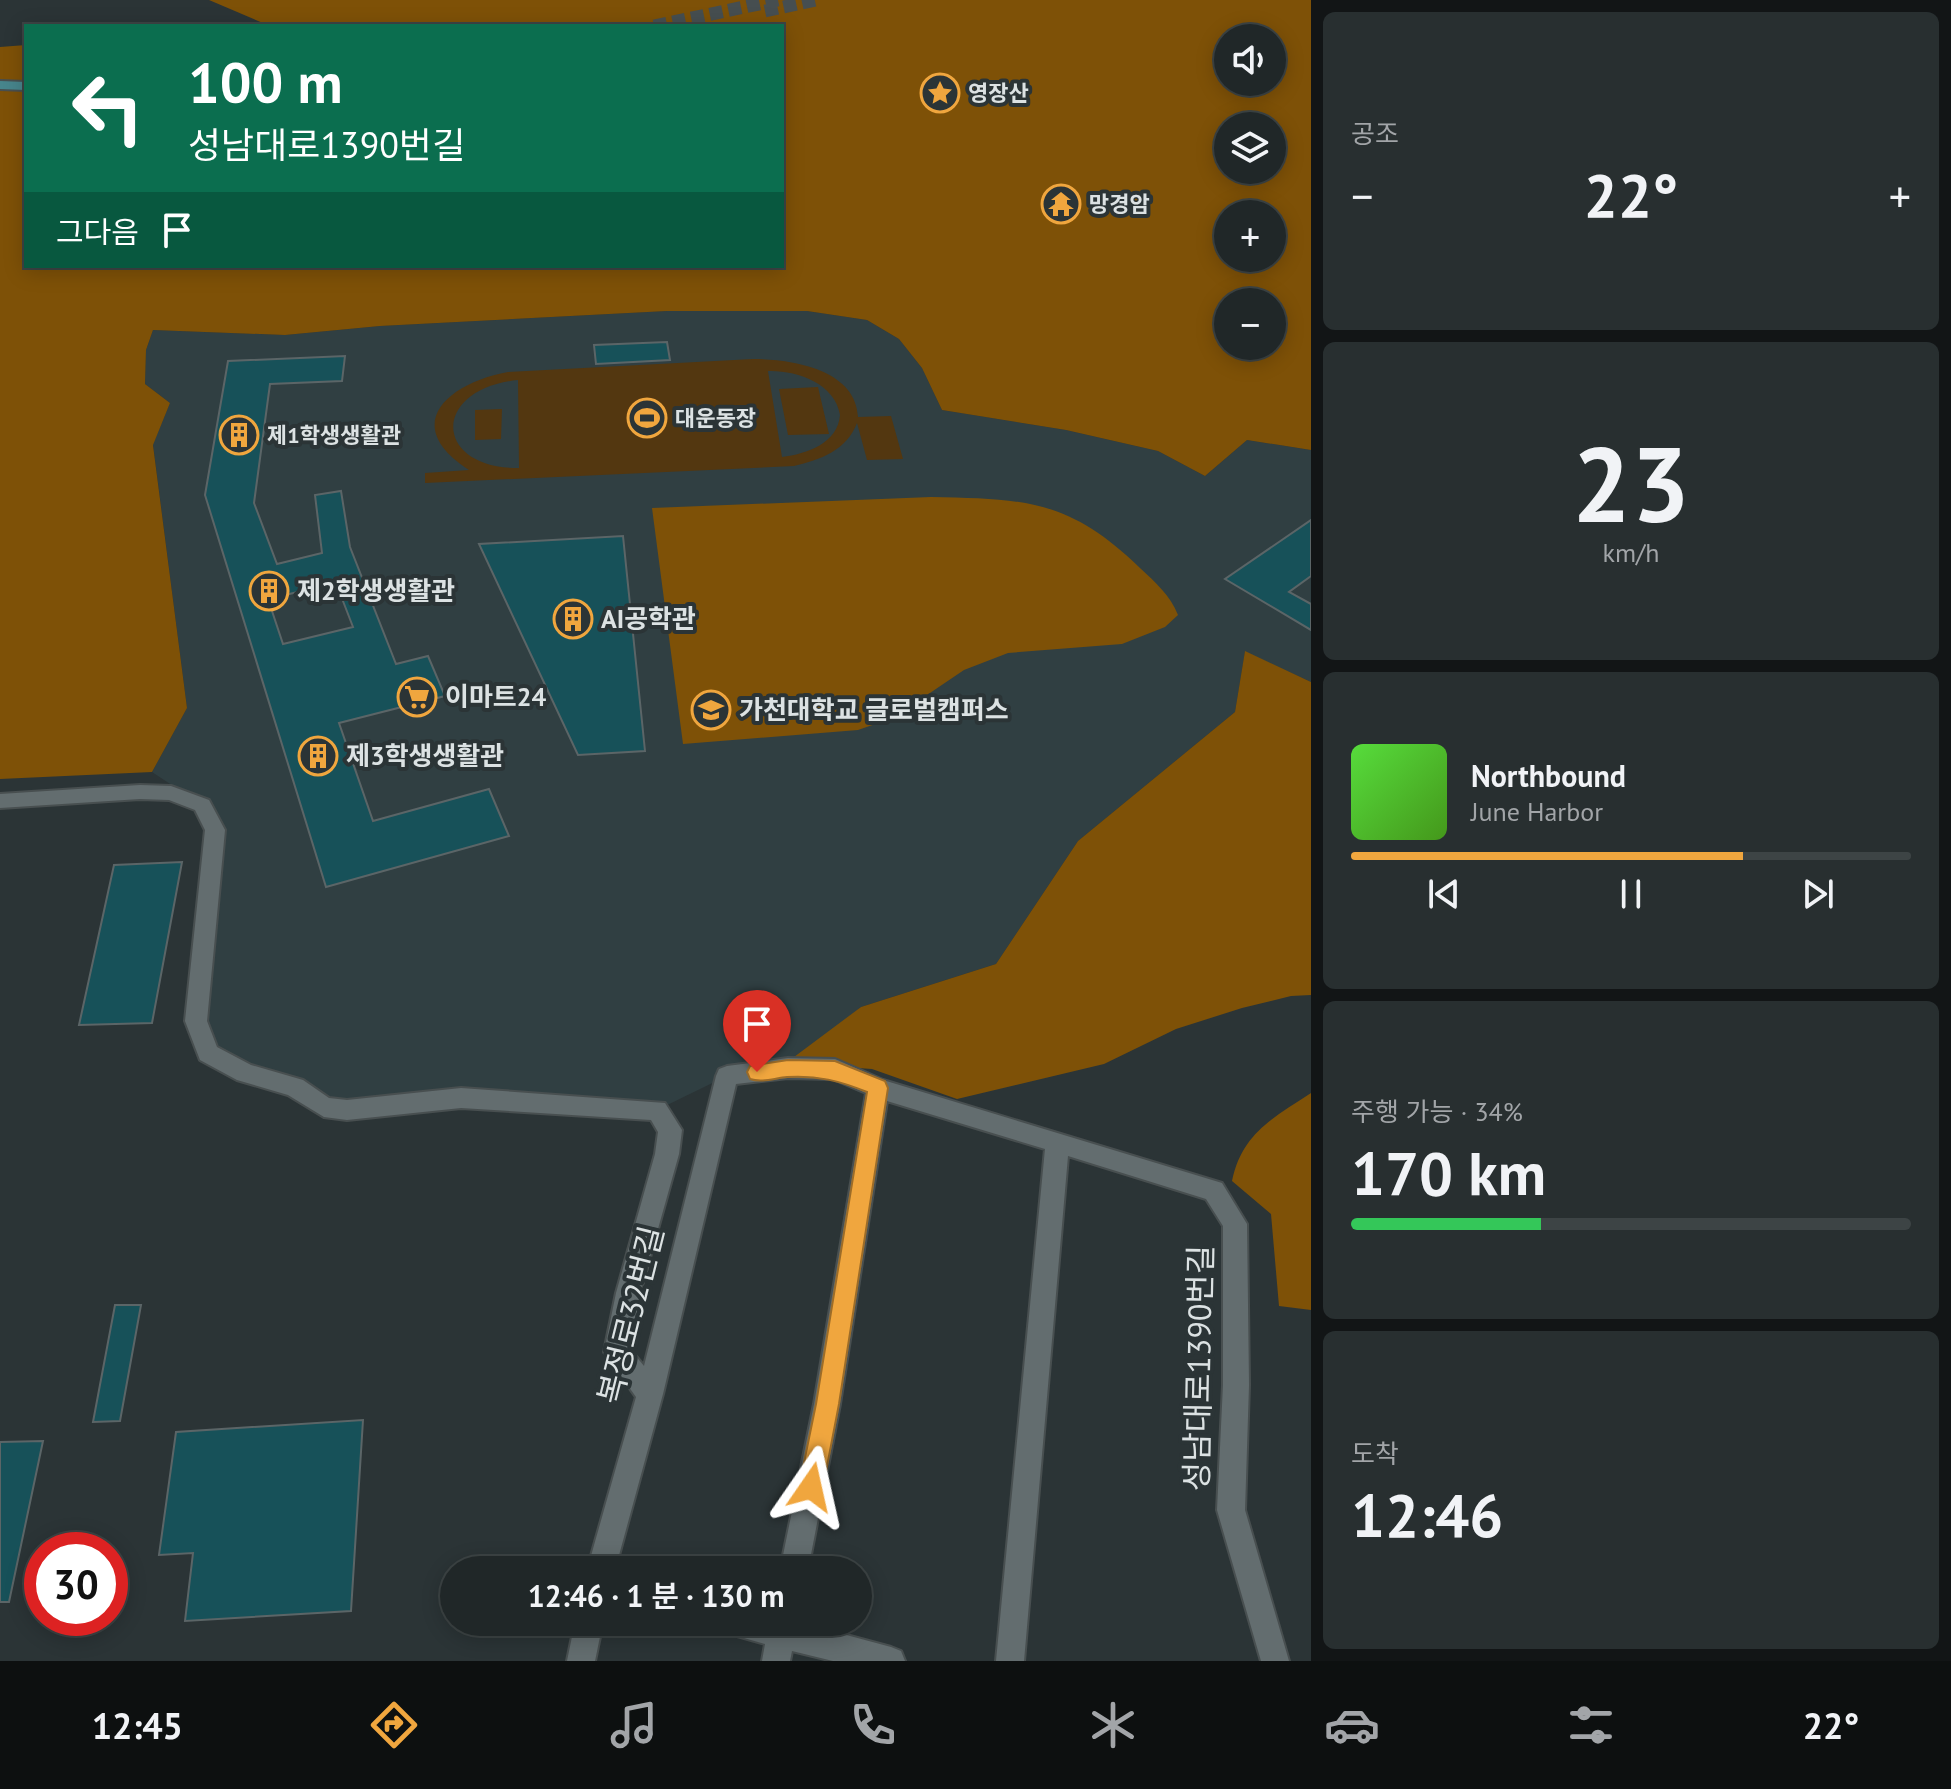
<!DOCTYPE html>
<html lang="ko">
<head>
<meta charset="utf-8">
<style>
  :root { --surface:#202728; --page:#282f30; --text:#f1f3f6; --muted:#a2a5a8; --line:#3d4445; --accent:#f0a63e }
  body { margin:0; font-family:"PT Sans","Noto Sans KR",sans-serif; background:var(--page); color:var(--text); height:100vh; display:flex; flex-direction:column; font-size:30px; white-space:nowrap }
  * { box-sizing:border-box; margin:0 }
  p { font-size:26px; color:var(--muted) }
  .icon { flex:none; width:44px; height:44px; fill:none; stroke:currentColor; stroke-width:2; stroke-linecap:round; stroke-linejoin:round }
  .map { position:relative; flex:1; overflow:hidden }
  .panel { display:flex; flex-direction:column; gap:12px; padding:12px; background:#121516; width:640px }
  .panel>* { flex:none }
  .hud { position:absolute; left:24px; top:24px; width:760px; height:244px; border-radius:0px; box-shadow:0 4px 20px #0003,0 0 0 2px var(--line); background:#0b6e4f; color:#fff; overflow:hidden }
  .fabs { position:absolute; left:1214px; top:24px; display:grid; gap:16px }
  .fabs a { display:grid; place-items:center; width:72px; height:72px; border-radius:50%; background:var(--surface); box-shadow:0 4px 20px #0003,0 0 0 2px var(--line); font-size:40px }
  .speed { position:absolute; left:24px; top:1532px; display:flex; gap:16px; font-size:40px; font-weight:700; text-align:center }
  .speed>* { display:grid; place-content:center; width:104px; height:104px; border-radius:50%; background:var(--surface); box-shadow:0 4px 20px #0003,0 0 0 2px var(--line); line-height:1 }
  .speed .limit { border:12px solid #d22; background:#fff; color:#111 }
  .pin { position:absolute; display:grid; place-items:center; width:68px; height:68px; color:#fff; margin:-82px -34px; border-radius:50% 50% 50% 0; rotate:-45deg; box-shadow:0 0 8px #0007 }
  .pin .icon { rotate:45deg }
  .me { position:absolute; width:88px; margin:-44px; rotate:11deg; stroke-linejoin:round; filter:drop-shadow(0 0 6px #0008) }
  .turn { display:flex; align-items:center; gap:28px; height:168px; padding:0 32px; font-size:36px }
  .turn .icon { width:104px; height:104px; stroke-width:2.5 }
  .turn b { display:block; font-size:56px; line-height:68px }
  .then { display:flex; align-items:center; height:76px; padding:0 32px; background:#0003; gap:16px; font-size:30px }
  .big { font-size:60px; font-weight:600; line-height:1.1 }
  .panel .widget { flex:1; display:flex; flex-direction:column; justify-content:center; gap:12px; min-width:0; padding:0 28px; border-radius:12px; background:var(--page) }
  .panel .dial { align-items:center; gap:0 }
  .dial b { font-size:104px; line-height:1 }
  .song { display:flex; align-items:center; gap:24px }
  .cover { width:96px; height:96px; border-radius:12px; background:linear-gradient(135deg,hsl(110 70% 55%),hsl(100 70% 35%)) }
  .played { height:8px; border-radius:4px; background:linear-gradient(90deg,var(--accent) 70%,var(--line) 70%) }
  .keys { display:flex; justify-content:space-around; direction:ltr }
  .heat { display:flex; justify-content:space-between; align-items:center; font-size:44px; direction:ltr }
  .charge { height:12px; border-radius:6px; background:linear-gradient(90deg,#34c759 34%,var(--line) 0) }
  .trip { position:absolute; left:440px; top:1556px; width:432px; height:80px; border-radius:40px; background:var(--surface); box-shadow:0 4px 20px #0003,0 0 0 2px var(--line); font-weight:600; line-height:80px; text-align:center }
  .tab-bar { display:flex; height:128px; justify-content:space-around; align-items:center; background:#0d1010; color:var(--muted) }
  .tab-bar .icon { width:56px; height:56px }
  .tab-bar .active { color:var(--accent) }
  .tab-bar b { font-size:36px; color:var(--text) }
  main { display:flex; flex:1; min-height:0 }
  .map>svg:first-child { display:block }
  .built { fill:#303f42 }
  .green { fill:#533710; fill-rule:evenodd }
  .forest { fill:#7e5107; fill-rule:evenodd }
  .building { fill:#175159; stroke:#5b6567; stroke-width:2; fill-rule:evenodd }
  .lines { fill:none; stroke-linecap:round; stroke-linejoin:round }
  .secondary-tunnel { stroke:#464e50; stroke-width:13; stroke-dasharray:13 6; stroke-linecap:butt }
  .minor-casing { stroke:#484f50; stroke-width:4 }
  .secondary-casing { stroke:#484f50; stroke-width:4 }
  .minor { fill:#636d6f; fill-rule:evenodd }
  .secondary { fill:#47858c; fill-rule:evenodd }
  .route { fill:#f0a63e; stroke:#9c6c28; stroke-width:2 }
  .labels { text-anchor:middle; stroke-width:8; stroke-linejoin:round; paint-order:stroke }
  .far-poi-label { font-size:22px; font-weight:bold; fill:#dce2e3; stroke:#2b3436; text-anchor:start }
  .poi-label { font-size:26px; font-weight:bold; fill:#dce2e3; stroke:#2b3436; text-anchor:start }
  .near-street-label { font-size:32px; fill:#dce2e3; stroke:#2b3436 }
</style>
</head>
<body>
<main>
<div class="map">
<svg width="1311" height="1661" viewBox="0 0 1311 1661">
  <rect width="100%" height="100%" fill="#2b3436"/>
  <!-- built -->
  <path class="built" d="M667 311H807L867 320 899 339 922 368 942 410 1066 430 1158 451 1205 476 1247 440 1311 450V682L1245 652 1235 712 1078 841 996 964 861 1007 796 1061 741 1069 657 1110 461 1098 347 1110 208 1053 196 1021 214 856 202 805 152 772 187 708 153 444 170 403 145 384 146 350 153 330 285 335 380 326Z"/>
  <!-- green -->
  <path class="green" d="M753 359C791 359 856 369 858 417L891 416 903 459 867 460 857 423C847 450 820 460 794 466L425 483V473L469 470C399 425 448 383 508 372ZM768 371C796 370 835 383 840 415 838 443 807 454 782 457ZM518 380 519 468C433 469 430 389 518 380Z
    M818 387 829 434 788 435 779 389Z
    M502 409 501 439 475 440V410Z"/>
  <!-- forest -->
  <path class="forest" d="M209 0H1311V450L1247 440 1205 476 1158 451 1066 430 942 410 922 368 899 339 867 320 807 311H667L380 326 285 335 153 330 146 350 145 384 170 403 153 445 187 708 152 772 0 779V47L26 45V266H782V26H270ZM1228 38H1272V82H1228ZM1228 126H1272V170H1228ZM1228 214H1272V258H1228ZM1228 302H1272V346H1228Z
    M931 497C1025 499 1069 499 1140 568 1156 583 1170 595 1178 615L1165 627 1122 644 1008 653 964 670 893 718 858 730 683 744 652 508Z
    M1245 651 1311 682V995L1291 996 1242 1008 1176 1029 1104 1064 957 1099 872 1069 786 1063 861 1007 996 964 1078 841 1235 712Z
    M1311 1093V1310L1279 1306 1271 1214 1232 1181C1242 1133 1273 1118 1311 1093Z"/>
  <!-- building -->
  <path class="building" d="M667 342 670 360 596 364 594 345Z
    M345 356 342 381 270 384 254 503 277 564 322 553 315 495 341 491 350 547 396 664 428 656 445 696 339 723 373 821 489 789 509 836 326 887 205 495 228 361ZM336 583 353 627 283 644 268 599Z
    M1311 520V576L1289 592 1311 604V630L1225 579Z
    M623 536 645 751 578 755 479 544Z
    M182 862 152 1023 79 1025 114 865Z
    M115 1305H141L120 1421 93 1422Z
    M363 1420 351 1611 185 1621 193 1553 159 1555 176 1432Z
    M43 1441 9 1602H0V1442Z"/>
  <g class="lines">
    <!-- secondary-tunnel -->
    <path class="secondary-tunnel" d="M765 11 816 0
      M654 26 778 0"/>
    <!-- minor casing -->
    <g class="minor-casing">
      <path id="minor" d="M140 785 171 786 209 800 225 830 207 1021 217 1047 251 1065 303 1080 329 1098 347 1100 461 1088 665 1103 682 1130 679 1154 640 1293 630 1349 644 1366 716 1076 719 1069 727 1066 788 1058 835 1059 883 1080 1222 1183 1247 1224 1249 1385 1245 1510 1289 1661H1261L1217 1510 1223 1385V1226L1206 1199 1068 1156 1024 1661H996L1045 1149 887 1101 840 1404 808 1570H780L814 1404 866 1093 833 1079 788 1078 736 1084 663 1394 615 1570H587L636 1397 604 1352 616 1293 655 1154 658 1132 651 1120 461 1108 347 1120 324 1117 288 1095 237 1080 200 1060 185 1021 205 830 195 810 169 800 140 799 0 808V794Z
        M575 1622H603L595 1661H567Z
        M719 1622H798L891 1647 901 1651 905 1661H833L792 1651 790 1661H762L765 1644 723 1632Z"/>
    </g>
    <!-- secondary casing -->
    <g class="secondary-casing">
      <path id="secondary" d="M0 81 26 82V90L0 89Z"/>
    </g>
    <!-- minor -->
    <use href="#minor" class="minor"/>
    <!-- secondary -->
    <use href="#secondary" class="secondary"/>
  </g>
  <!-- route -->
  <path class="route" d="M788 1060 835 1061 885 1081 888 1088 839 1404 823 1487 819 1495 811 1499 802 1495 799 1487 816 1404 867 1092C840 1081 817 1075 787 1077 775 1078 762 1083 750 1079L747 1072 750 1066Z"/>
  <!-- icons -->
  <defs>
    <g id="sight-ring" transform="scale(2)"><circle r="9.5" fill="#2b3436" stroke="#f0a63e" stroke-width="1.5"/><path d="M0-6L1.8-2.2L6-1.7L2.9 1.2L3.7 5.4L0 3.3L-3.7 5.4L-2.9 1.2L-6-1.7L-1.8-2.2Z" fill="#f0a63e"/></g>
    <g id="temple-ring" transform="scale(2)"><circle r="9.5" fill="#2b3436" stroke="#f0a63e" stroke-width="1.5"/><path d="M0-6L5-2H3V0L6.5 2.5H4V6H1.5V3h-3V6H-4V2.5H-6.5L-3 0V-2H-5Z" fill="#f0a63e"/></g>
    <g id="stadium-ring" transform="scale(2)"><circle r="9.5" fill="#2b3436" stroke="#f0a63e" stroke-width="1.5"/><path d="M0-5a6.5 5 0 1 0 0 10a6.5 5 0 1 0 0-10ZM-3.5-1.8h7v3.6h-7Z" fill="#f0a63e"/></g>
    <g id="building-ring" transform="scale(2)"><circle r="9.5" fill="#2b3436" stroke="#f0a63e" stroke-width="1.5"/><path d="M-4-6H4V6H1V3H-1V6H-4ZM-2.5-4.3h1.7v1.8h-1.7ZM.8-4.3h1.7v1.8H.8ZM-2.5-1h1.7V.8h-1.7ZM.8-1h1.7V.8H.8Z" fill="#f0a63e"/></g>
    <g id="supermarket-ring" transform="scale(2)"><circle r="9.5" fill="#2b3436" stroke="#f0a63e" stroke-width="1.5"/><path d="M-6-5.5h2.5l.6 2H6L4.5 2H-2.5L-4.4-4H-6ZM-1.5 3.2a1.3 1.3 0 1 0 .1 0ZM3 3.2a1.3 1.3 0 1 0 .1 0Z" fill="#f0a63e"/></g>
    <g id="university-ring" transform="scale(2)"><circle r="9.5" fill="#2b3436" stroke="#f0a63e" stroke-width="1.5"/><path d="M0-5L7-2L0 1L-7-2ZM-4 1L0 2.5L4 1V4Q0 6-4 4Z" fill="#f0a63e"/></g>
  </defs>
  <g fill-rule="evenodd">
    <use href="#sight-ring" x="940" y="93"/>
    <use href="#temple-ring" x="1061" y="204"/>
    <use href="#stadium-ring" x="647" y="418"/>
    <use href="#building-ring" x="239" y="435"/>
    <use href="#building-ring" x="269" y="591"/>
    <use href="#building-ring" x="573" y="619"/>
    <use href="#supermarket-ring" x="417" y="697"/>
    <use href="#university-ring" x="711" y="710"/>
    <use href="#building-ring" x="318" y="756"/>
  </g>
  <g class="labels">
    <!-- far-poi labels -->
    <g class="far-poi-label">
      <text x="968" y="101">영장산</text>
      <text x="1089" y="212">망경암</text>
      <text x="675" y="426">대운동장</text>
      <text x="267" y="443">제1학생생활관</text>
    </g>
    <!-- poi labels -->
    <g class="poi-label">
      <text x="297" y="600">제2학생생활관</text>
      <text x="601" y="628">AI공학관</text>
      <text x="445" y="706">이마트24</text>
      <text x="739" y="719">가천대학교 글로벌캠퍼스</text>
      <text x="346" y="765">제3학생생활관</text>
    </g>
    <!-- near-street labels -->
    <g class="near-street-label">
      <text transform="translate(631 1315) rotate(-76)" y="11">복정로32번길</text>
      <text transform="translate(1199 1368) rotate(-89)" y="11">성남대로1390번길</text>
    </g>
  </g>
</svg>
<div class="fabs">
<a><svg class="icon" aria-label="sound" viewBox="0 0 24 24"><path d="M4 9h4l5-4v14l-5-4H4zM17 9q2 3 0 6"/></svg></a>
<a><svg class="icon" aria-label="layers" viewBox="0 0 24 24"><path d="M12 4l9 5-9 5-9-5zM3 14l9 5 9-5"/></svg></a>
<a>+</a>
<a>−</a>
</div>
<div class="speed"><div class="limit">30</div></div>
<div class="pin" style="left:757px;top:1072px;background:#d93025"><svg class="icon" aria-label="arrive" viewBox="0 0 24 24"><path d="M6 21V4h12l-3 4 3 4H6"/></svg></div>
<svg class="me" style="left:811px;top:1487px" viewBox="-20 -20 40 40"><path d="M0-17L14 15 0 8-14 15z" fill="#f0a63e" stroke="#fff" stroke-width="4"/></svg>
<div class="trip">12:46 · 1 분 · 130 m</div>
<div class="hud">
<div class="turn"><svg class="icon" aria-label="left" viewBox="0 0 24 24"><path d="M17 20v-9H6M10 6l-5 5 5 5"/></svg><div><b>100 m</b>성남대로1390번길</div></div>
<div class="then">그다음<svg class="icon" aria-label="arrive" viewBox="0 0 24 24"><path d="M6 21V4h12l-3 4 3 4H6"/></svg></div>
</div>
</div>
<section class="panel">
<div class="widget"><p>공조</p>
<div class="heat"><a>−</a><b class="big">22°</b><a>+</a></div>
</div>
<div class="widget dial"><b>23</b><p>km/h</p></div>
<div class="widget">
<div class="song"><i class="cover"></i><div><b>Northbound</b><p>June Harbor</p></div></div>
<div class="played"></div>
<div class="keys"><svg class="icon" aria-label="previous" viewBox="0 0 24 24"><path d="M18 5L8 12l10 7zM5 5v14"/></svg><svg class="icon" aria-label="pause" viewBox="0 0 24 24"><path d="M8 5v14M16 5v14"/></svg><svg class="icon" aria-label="next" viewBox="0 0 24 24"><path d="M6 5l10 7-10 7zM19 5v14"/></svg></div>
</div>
<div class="widget"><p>주행 가능 · 34%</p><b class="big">170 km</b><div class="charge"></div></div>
<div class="widget"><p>도착</p><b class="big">12:46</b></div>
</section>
</main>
<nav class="tab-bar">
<b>12:45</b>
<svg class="icon active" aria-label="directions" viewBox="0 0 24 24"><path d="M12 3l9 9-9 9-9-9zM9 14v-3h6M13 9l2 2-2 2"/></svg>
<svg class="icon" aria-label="music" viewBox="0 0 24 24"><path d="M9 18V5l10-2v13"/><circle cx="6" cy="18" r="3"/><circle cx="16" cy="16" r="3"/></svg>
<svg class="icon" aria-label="phone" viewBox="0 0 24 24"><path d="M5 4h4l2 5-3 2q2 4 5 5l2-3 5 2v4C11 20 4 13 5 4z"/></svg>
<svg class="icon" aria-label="climate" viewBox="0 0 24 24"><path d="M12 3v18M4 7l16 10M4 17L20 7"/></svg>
<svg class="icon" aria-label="car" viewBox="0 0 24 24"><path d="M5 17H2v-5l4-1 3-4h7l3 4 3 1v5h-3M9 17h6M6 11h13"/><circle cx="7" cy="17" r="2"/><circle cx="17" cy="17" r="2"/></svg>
<svg class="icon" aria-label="filters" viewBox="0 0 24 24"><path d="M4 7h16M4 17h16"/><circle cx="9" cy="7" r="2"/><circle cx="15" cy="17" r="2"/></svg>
<b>22°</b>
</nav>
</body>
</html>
